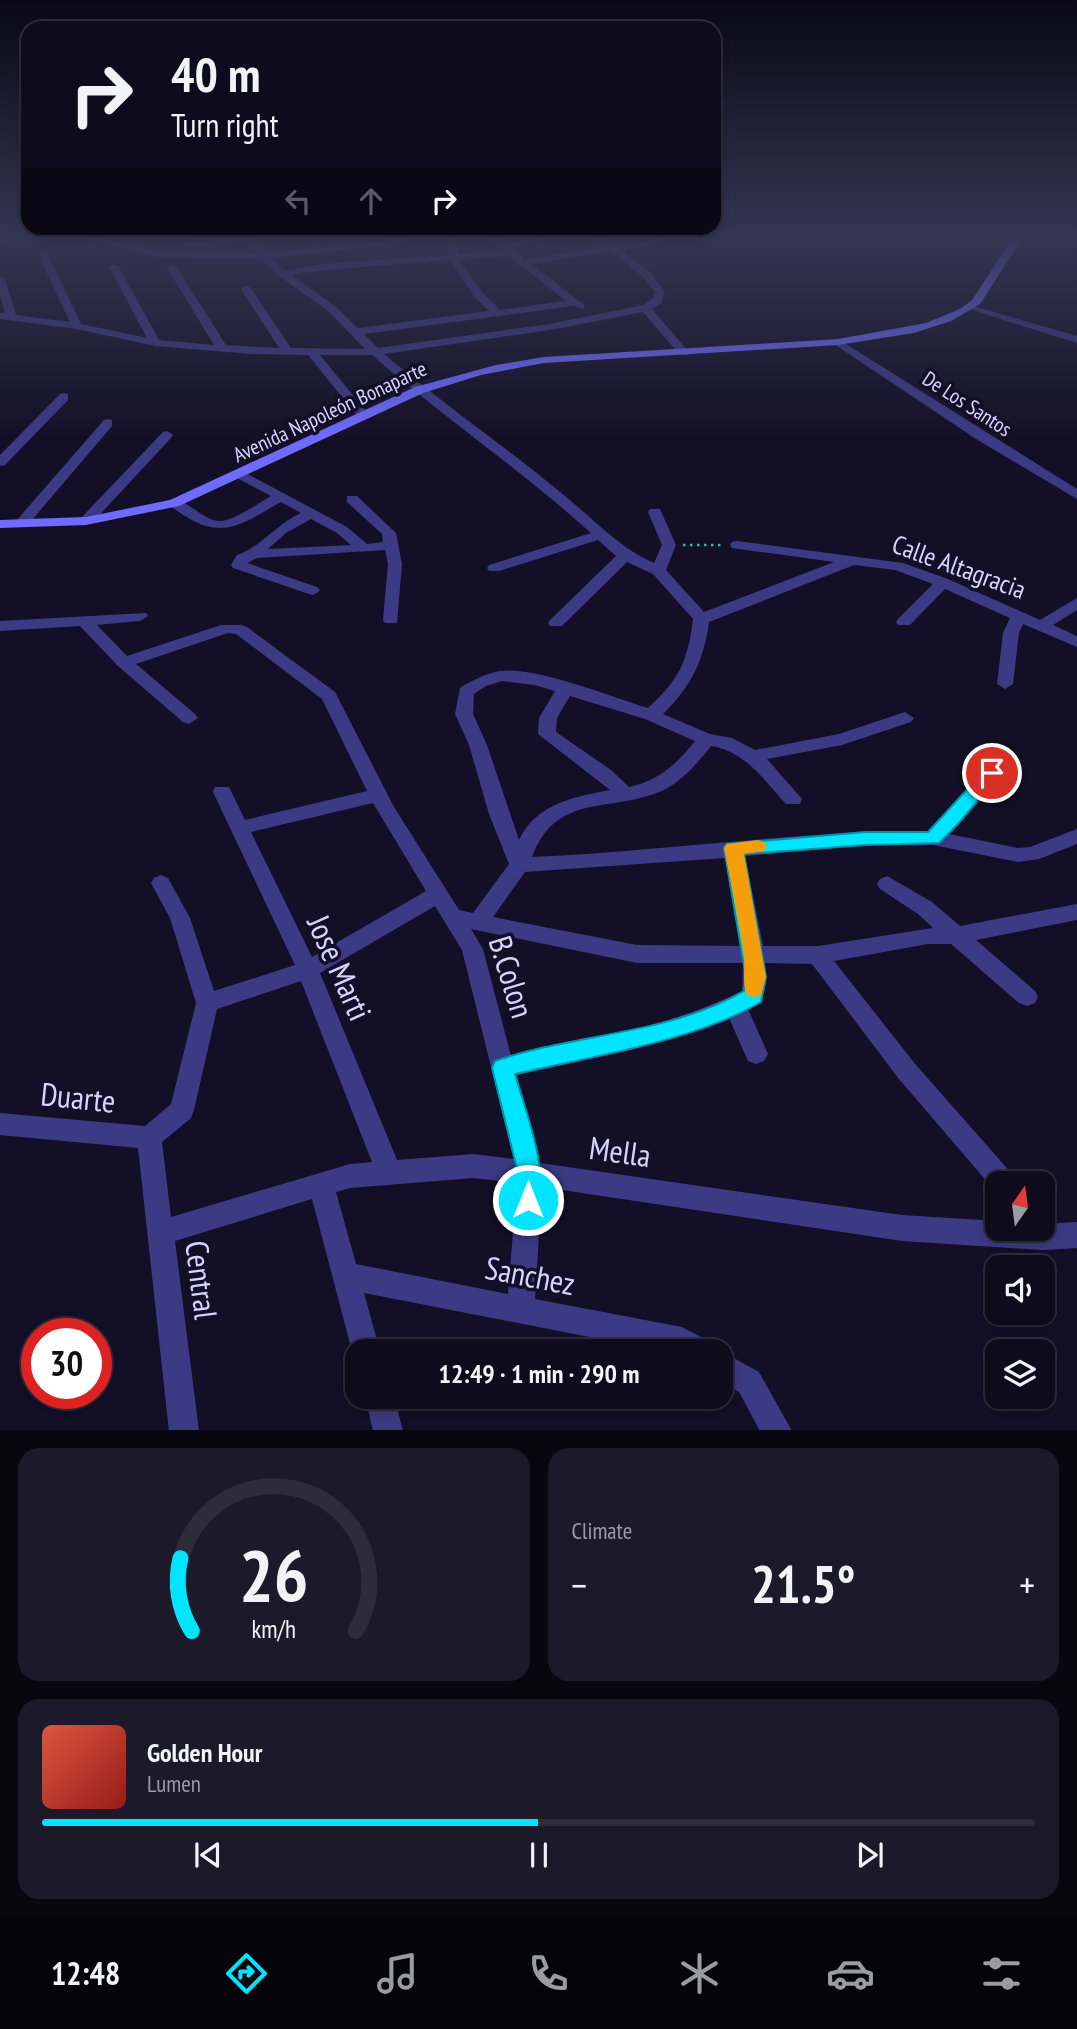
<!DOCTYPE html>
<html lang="en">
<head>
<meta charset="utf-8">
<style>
  :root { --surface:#0e0b1c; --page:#1c1929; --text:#f1f3f6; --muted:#9b9ba3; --line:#2e2b3b; --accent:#00e5ff }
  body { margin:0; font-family:"PT Sans Narrow",sans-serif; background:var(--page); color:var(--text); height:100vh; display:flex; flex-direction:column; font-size:26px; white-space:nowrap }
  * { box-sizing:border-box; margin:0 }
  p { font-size:23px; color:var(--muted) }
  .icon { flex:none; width:38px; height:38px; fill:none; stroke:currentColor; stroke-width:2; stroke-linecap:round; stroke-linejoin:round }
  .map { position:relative; height:1430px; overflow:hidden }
  .side { display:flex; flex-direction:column; gap:18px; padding:18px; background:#08060f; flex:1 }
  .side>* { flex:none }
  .hud { position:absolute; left:21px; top:21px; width:700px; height:214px; border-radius:21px; box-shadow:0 4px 10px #0003,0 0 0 2px var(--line); background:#0e0b1c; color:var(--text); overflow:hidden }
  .needle { width:46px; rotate:14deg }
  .tools { position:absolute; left:985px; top:1171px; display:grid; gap:14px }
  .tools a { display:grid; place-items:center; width:70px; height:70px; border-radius:14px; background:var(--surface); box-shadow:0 4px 10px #0003,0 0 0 2px var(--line); font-size:35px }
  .speed { position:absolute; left:21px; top:1318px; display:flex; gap:14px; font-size:35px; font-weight:700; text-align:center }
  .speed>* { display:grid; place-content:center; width:91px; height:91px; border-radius:50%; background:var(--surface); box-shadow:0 4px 10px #0003,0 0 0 2px var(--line); line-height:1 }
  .speed .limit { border:10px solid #d22; background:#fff; color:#111 }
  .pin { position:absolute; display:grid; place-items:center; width:60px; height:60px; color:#fff; margin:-30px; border:4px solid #fff; border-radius:50%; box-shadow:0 2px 7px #0007 }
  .me { position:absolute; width:77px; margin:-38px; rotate:0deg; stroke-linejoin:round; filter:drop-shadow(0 0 5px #0008) }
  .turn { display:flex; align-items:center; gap:24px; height:147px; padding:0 35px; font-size:32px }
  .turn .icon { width:91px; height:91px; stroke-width:2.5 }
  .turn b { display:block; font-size:49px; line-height:60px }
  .lanes { display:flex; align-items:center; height:66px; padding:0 35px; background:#0003; justify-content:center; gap:35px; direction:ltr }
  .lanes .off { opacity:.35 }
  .big { font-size:52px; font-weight:700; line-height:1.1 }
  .side .widget { flex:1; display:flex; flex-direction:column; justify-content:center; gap:10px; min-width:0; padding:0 24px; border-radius:21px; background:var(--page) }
  .side .dial { align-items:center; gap:0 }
  .dial svg { height:182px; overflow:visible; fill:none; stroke:var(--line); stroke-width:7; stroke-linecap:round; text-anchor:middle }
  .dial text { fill:var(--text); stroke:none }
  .song { display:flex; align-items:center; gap:21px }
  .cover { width:84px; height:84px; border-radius:10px; background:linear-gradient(135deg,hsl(10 70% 55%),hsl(0 70% 35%)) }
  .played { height:7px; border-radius:4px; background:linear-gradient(90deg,var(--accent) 50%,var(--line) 50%) }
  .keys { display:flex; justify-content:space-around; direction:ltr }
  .heat { display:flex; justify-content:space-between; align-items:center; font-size:38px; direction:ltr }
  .side .tiles { flex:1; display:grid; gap:18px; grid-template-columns:1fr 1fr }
  .widget:last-child { grid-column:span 2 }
  .trip { position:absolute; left:345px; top:1339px; width:388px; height:70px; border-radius:21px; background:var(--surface); box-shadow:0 4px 10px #0003,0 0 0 2px var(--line); font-weight:700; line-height:70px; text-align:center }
  .tabs { display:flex; height:112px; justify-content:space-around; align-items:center; background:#06040b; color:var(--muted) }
  .tabs .icon { width:49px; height:49px }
  .tabs .active { color:var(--accent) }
  .tabs b { font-size:32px; color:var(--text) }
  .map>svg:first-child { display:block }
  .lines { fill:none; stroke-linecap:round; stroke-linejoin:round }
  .path-far1 { stroke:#2fb8b0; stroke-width:2; stroke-dasharray:2 3.5; stroke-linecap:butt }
  .path { stroke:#2fb8b0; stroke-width:2.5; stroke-dasharray:2.5 4.5; stroke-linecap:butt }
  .minor { fill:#3d3a85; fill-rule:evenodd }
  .secondary { fill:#6f6bff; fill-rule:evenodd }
  .route { fill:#00e5ff; stroke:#0095a6; stroke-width:2 }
  .slow { fill:#f59e0b }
  .labels { text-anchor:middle; stroke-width:7; stroke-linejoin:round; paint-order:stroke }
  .far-street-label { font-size:21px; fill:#d9d4ff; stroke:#130f26 }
  .street-label { font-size:26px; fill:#d9d4ff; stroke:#130f26 }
  .near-street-label { font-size:32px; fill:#d9d4ff; stroke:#130f26 }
</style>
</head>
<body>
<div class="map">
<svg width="1077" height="1431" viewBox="0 0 1077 1431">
  <rect width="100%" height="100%" fill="#130f26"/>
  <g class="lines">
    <!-- path-far1 -->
    <path class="path-far1" d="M0 240 32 244 46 239"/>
    <!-- path -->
    <path class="path" d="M683 545H724"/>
    <!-- minor -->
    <path class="minor" d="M87 239H104L160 252 257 253 246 242 183 247 178 244C194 235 234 239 254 239L267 253 389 239 409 240 404 243 272 258 285 271 323 264 448 255 447 239H457L458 254 503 251 489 239H500L504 242 546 239 510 247 525 259 605 247 596 239H607L615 245 661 239V243L621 250 651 273 665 292 661 303 652 309 688 351V355H680L643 312 550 330 384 354C443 404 506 447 565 496 595 520 618 547 654 563L662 545 648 512 650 509H660L676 545 666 570 704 612 834 562 732 548 730 545 732 542 737 541 903 563 948 579 1040 620 1077 598V610L1053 625 1077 636V647L1023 624 1019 633 1013 684 1005 689 997 684 1003 633 1010 618 945 589 910 625H898L896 622 898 619 933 584 895 570 854 565 709 622C704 660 691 687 663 714L710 734 732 738 755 750 839 734 905 712 914 718 911 722 842 745 767 759 802 799 800 804H786C764 780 745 751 711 746 698 763 683 780 664 790 611 814 557 791 532 857 665 851 796 831 928 831L997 755H1009L1012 759 1009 763 949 834 1018 848 1030 847 1077 829V844L1039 859 1018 862 933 845H865L745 856 763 946H818L933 928 918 914 880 889 877 884 880 879 887 876 932 902 960 926 1077 904V920L976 940 1035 991 1038 997 1035 1003 1027 1006 1019 1003 951 944H928L834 961 916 1065 1013 1175 1017 1183H998V1192L995 1191 899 1079 812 964 765 963C766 986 769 998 748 1009L768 1054 764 1061 756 1064 748 1061 729 1018 631 1050 517 1075 540 1163 902 1215 998 1221V1228H1043V1224L1077 1222V1248L1043 1250 902 1241 542 1187 535 1299 682 1327 709 1341 713 1351H661L364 1293 380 1351H357V1361L352 1351 312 1199 175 1241 199 1431H169L138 1148 0 1135V1113L145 1126 171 1104 196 1003 170 918 151 883 154 878 161 875 168 878 190 918 214 991 295 965 213 792 215 787H229L245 820 367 791 322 699 236 634 228 633 136 664 195 714 198 718 189 724 183 722 118 666 80 626 0 631V621L146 613 148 616 140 621 97 625 127 656 221 625H241L247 627 335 692 394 807 459 910 473 913 509 864 489 814 469 745 455 714 460 688C472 680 485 674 500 671 535 666 612 697 648 708 679 680 688 661 693 619L653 574 627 562 562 626H550L548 623 550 620 616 556 598 540 499 571H489L487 568 489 565 591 533C521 470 443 417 372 355H320L370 416 364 420 360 419 308 355 252 354 155 346 77 329 0 319V313H5L0 296V276L5 279 16 315 70 322 38 255 43 252 48 255 81 324 147 338 109 267 114 264 119 267 159 340 214 345 167 268 172 265 177 268 226 345 279 348 241 289 246 286 250 287 291 348 365 349 328 311 279 276 262 259 160 258ZM611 251 643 277 655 292 652 299 643 305 550 324 378 348 364 334 573 306 584 309V305L532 264ZM509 256 566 301 500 310 482 292 459 260ZM450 260 474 296 489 311 358 328 336 307 292 275 323 270ZM502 681 534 685 555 691 539 718 538 734 610 790C573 797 536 804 519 840L487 745 473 714 474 694 486 686ZM570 696 645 719 695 741C677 764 658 781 629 787L611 770 556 732 557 718ZM373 803 426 891 312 957 251 832ZM725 858 742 946 637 945 493 917 525 872ZM435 906 462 950 514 1159 474 1154 397 1160 320 973ZM471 929 637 963H743L742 991C670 1027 590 1039 511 1056L483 949ZM301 981 372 1162 350 1164 171 1217 162 1142 191 1118 194 1110 217 1009ZM474 1178 517 1183 508 1294 356 1264 336 1192 350 1188Z
      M966 304 1077 336V343L966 308Z
      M838 339 1077 489V499L976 439 834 344V340Z
      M64 393 68 394V400L5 465 0 466V455L60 394Z
      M108 419 112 420V426L26 527H16V521L104 420Z
      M167 431 173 435 171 438 91 524H81V518L163 432Z
      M240 470 347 527 367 544 383 542 382 534 347 502V496H357L396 533 402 564 397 623H385L383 620 388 564 385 550 257 558 247 563 317 587 320 590 317 593 312 595 233 568 231 565 237 555C260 548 276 524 301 513L281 502C248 520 227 540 190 519 182 514 173 509 167 503L169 500C189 496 205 527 226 520 241 516 257 504 271 496L235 477 233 474ZM311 519 337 533 351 545 268 549 286 533Z
      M720 1351H721L759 1372 792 1431H760L739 1392 721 1381Z
      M365 1396H394L403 1431H373Z"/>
    <!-- secondary -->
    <path class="secondary" d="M1012 239H1022L980 304 951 321 914 333 838 345 544 363 481 375 423 393 179 506 86 525 0 528V520L86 517 170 500 415 387 496 365 544 357 838 339 926 323 960 309 972 300Z"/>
  </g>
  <!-- sky -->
  <linearGradient id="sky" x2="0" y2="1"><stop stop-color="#0a0815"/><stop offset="0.54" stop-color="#333752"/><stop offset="1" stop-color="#333752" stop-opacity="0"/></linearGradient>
  <rect width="1077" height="439" fill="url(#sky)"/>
  <!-- route -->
  <path class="route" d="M992 767 1001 773 998 777 957 825 939 843 865 845 744 854 766 977 761 1002C693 1042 592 1056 515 1074 525 1110 551 1174 536 1208L528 1212 520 1208 516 1200 518 1173 492 1068 495 1061C576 1033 668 1035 744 991L746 977 724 848 727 844 865 832H928L986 769Z"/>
  <!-- slow -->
  <path class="slow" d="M758 840 764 842 767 847 764 851 744 854 766 977 761 995 754 997 747 995C742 985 745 969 744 957 739 921 731 884 724 848L727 844Z"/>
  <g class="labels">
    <!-- far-street labels -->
    <g class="far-street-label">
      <text transform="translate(967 404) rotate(33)" y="7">De Los Santos</text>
      <text transform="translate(330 412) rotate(-25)" y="7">Avenida Napoleón Bonaparte</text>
    </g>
    <!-- street labels -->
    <g class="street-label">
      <text transform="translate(959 567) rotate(20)" y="9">Calle Altagracia</text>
    </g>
    <!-- near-street labels -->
    <g class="near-street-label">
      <text transform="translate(339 968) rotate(66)" y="11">Jose Marti</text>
      <text transform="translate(511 977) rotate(73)" y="11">B.Colon</text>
      <text transform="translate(78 1098) rotate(6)" y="11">Duarte</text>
      <text transform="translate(620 1152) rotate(8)" y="11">Mella</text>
      <text transform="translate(530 1276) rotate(11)" y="11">Sanchez</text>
      <text transform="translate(201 1280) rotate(83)" y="11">Central</text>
    </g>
  </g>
</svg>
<div class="tools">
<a><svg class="needle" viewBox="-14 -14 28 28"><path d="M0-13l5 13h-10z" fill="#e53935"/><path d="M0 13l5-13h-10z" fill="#9b9ba3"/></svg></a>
<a><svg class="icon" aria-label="sound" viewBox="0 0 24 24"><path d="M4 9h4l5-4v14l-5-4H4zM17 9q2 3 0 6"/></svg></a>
<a><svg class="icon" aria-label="layers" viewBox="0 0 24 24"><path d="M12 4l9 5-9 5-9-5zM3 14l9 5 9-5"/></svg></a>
</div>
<div class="speed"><div class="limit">30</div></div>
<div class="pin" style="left:992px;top:773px;background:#d93025"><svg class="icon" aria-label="arrive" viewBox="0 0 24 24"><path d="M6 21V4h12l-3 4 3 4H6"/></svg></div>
<svg class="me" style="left:528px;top:1200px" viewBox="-20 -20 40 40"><circle r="17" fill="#00e5ff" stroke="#fff" stroke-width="3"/><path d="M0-11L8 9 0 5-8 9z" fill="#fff"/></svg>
<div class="trip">12:49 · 1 min · 290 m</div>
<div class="hud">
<div class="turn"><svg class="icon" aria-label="right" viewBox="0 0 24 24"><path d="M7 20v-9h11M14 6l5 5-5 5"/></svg><div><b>40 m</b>Turn right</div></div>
<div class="lanes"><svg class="icon off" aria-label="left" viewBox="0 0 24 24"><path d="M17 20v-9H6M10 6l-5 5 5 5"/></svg><svg class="icon off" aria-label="ahead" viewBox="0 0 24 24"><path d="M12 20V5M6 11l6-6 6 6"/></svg><svg class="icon" aria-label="right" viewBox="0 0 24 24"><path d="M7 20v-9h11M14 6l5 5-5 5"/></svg></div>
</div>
</div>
<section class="side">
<div class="tiles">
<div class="widget dial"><svg viewBox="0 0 100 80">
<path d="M14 69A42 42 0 1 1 86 69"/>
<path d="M14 69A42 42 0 0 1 9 37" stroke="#00e5ff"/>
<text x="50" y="56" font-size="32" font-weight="700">26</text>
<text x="50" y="72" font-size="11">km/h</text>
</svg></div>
<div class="widget"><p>Climate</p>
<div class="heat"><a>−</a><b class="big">21.5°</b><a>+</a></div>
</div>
<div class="widget">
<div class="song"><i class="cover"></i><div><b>Golden Hour</b><p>Lumen</p></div></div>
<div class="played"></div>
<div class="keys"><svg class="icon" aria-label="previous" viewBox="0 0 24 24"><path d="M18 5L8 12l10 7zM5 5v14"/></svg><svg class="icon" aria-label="pause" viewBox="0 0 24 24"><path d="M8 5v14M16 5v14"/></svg><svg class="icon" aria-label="next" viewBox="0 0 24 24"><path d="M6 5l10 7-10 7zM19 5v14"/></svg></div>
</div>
</div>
</section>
<nav class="tabs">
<b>12:48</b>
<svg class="icon active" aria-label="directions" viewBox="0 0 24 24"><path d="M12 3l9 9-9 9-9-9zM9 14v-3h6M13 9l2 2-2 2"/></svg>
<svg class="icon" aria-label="music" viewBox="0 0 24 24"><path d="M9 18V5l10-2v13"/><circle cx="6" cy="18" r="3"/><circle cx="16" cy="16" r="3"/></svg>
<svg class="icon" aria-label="phone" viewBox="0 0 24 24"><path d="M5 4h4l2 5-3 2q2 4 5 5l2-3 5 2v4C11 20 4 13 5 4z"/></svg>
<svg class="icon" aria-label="climate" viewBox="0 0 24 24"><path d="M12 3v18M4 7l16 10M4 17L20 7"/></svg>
<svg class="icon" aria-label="car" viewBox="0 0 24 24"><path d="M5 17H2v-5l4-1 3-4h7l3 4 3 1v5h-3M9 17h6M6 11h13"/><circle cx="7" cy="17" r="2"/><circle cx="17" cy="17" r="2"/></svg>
<svg class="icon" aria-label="filters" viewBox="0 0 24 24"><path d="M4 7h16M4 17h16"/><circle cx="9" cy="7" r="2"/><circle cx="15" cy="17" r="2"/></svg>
</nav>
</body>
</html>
